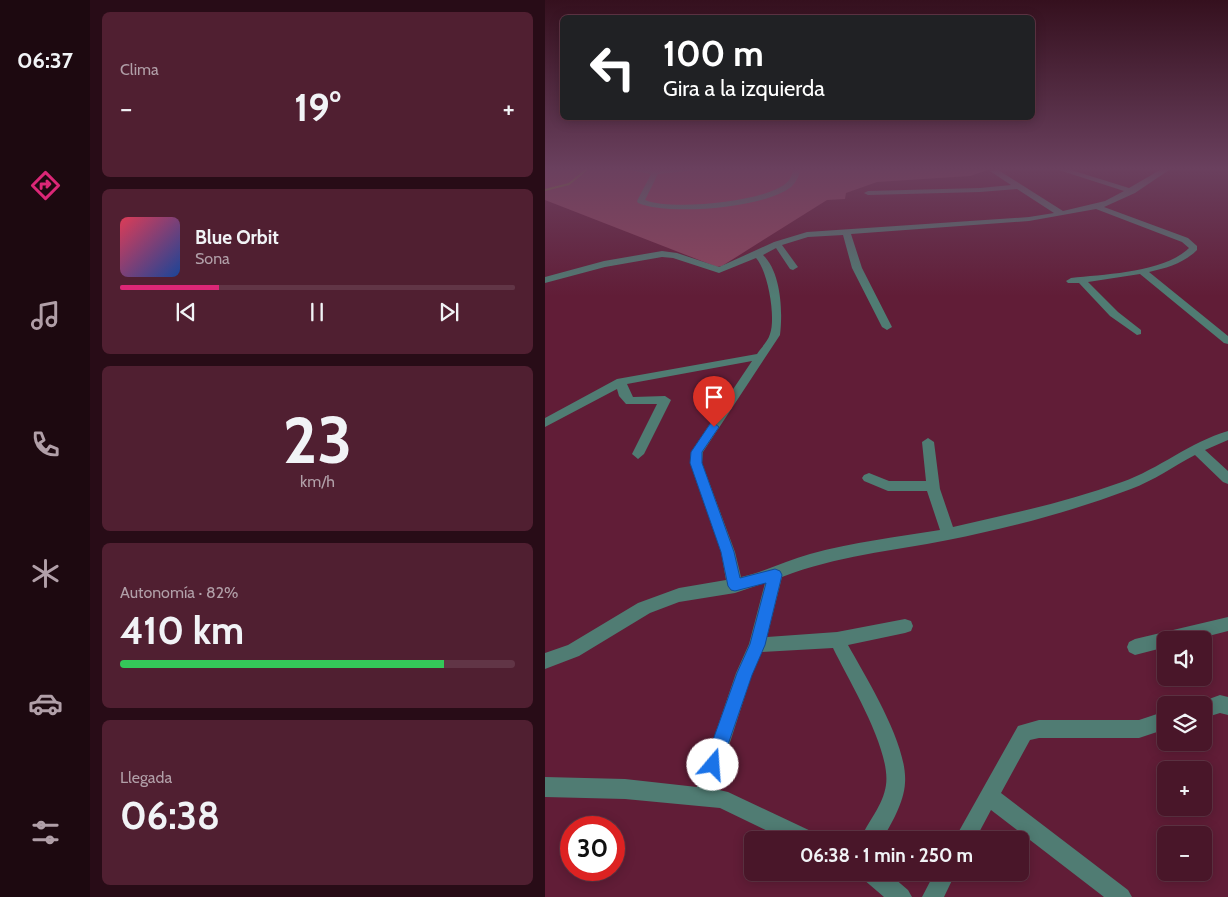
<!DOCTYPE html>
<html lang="es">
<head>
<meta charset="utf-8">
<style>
  :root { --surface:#491629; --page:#501f31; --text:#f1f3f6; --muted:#b19fa8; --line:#613546; --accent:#db2777 }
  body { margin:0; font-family:Cabin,sans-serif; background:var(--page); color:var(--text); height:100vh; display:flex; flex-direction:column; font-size:19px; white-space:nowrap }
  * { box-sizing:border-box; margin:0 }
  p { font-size:16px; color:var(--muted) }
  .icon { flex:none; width:28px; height:28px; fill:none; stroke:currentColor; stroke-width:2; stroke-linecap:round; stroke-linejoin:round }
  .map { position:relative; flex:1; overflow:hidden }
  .side { display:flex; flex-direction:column; gap:12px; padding:12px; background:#280c17; width:455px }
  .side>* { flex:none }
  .hud { position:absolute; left:15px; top:15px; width:475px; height:105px; border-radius:8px; box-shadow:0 2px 12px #0003,0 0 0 1px var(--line); background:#202124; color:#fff; overflow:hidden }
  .tools { position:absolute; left:612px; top:631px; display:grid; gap:10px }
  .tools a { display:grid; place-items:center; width:55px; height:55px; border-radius:8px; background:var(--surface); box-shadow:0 2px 12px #0003,0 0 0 1px var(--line); font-size:25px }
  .speed { position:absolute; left:15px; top:816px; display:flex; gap:10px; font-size:25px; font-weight:700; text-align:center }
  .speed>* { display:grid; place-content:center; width:65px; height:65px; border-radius:50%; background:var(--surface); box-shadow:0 2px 12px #0003,0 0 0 1px var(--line); line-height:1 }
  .speed .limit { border:8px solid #d22; background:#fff; color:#111 }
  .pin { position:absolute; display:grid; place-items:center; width:42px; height:42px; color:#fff; margin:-51px -21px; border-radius:50% 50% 50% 0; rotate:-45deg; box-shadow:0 0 5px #0007 }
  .pin .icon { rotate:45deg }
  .me { position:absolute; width:55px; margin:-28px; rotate:18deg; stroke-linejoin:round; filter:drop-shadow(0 0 4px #0008) }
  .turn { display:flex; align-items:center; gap:18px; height:105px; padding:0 20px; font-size:22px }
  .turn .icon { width:65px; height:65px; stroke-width:2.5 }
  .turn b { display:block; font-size:35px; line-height:42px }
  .big { font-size:38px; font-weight:700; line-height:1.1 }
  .side .card { flex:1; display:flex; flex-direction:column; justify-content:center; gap:8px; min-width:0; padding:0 18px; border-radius:8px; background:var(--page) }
  .side .dial { align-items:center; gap:0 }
  .dial b { font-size:65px; line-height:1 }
  .song { display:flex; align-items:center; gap:15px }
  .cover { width:60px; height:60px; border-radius:8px; background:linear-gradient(135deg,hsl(350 70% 55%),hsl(220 70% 35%)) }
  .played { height:5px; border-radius:2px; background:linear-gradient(90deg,var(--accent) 25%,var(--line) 25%) }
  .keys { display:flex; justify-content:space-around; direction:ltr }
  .heat { display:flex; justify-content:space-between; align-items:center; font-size:28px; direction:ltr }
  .charge { height:8px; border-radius:4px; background:linear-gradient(90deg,#34c759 82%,var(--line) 0) }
  .trip { position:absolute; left:199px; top:831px; width:285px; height:50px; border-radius:8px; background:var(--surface); box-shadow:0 2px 12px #0003,0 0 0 1px var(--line); font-weight:700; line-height:50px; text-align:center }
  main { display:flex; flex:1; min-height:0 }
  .tab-bar { display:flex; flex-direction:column; width:90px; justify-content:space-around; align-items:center; background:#1d0910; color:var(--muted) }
  .tab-bar .icon { width:35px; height:35px }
  .tab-bar .current { color:var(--accent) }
  .tab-bar b { font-size:22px; color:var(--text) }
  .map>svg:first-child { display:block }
  .green { fill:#8d465e }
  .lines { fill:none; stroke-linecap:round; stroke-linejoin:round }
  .stream { stroke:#7b8d38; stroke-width:2 }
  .minor { fill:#507c73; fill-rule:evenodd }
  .route { fill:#1a73e8; stroke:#114b97 }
</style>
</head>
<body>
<main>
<nav class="tab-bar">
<b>06:37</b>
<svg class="icon current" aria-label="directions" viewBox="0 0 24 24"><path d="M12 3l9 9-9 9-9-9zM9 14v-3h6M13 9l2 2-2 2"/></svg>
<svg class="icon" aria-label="music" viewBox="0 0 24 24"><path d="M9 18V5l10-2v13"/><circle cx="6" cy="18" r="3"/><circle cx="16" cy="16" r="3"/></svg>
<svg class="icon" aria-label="phone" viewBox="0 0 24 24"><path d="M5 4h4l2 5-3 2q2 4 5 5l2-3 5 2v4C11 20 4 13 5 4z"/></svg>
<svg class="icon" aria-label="climate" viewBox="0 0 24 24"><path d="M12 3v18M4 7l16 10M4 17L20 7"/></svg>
<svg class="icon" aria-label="car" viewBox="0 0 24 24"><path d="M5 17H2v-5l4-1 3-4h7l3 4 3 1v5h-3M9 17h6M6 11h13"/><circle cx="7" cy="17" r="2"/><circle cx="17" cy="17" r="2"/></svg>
<svg class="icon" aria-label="filters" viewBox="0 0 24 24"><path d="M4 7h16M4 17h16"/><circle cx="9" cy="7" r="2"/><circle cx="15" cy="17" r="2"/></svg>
</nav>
<section class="side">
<div class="card"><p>Clima</p>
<div class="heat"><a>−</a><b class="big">19°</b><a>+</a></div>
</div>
<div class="card">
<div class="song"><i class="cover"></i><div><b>Blue Orbit</b><p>Sona</p></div></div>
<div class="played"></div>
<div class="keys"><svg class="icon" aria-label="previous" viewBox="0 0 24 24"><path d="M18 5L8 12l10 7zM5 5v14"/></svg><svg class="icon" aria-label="pause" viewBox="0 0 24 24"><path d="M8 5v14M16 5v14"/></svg><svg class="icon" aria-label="next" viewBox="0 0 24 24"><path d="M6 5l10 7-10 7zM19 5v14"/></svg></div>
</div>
<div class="card dial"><b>23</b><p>km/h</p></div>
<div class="card"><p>Autonomía · 82%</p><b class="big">410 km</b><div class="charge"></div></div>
<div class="card"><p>Llegada</p><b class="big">06:38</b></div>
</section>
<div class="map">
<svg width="683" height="897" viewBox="0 0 683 897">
  <rect width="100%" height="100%" fill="#611d37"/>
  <!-- green -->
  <path class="green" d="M0 170H443L425 176 332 182 301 193 300 199 282 200 177 266 172 267 0 200Z"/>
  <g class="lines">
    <!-- stream -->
    <path class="stream" d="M0 190 24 184 41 170"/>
    <!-- minor -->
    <path class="minor" d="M85 170H150L113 174 100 200C127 211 218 202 240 184 245 180 247 176 248 170H255C254 177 251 182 246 187 220 208 123 216 93 203L92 201 106 174Z
      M453 170 518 211 560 201 579 191 514 170H526L584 188 615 170H624L590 193 559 207 643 238 652 246V250C639 263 622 268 604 272L683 336V344L679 343 595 274 543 282 573 312 596 330V334L592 335 565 316 534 283H523L521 281 526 278C560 274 618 273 644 248L637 242 551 209 484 221 306 234 317 268 347 327 342 330 337 327 307 268 298 235 263 237 237 245 253 267 248 270 245 269 231 248 218 255C236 272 238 311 235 335L158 452 157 463 190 552 196 577C220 572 242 560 265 554 308 542 352 537 395 530L382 491H343L319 481 317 478 319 475 324 473 344 481H381L377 442 383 438 389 442 395 489 408 527C465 514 522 502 577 482 614 469 645 442 683 431V440L660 450 683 471V484L678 482 650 455C629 466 608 481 586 489 528 511 465 528 403 540 347 551 291 556 237 577L222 637 292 632 360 619 366 621 368 626 366 631 360 633 303 645C322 679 363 745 360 783 359 803 346 824 337 840H315C323 821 338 806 341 785 346 749 304 681 288 648L217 652 207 674 170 789 183 792 270 833 273 840H241L175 808 80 799 0 797V777L80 779 152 787 191 673 204 644 220 583 190 593 134 602 105 613 34 656 0 669V653L23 645 93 603 134 588 181 580 176 552 145 463 146 452 207 361 82 384 88 397 120 396 126 400 99 454 93 459 87 454 112 404H81L74 396 72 389 0 427V418L72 379 212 354C216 348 223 341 225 334 231 318 223 271 211 258L174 273 128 258 117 257 60 267 0 283V277L59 261 117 251 132 253 174 267 229 242 262 232 484 217 509 213 472 189 435 192 323 195 319 193 323 191 435 188 466 185 445 171Z
      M683 617V631L648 640H621V647L590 655 584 652 582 647 584 642 590 639Z
      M675 695 683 697V715L675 713 659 718V705H652L653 703Z
      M621 711V729L594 738H494L485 740 456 793 583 890 587 897H559L446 810 430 840H409L473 726 494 720H594Z
      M315 872H342L363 890 367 897H339L318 879Z
      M390 872H411L399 897H377Z"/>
  </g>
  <!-- sky -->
  <linearGradient id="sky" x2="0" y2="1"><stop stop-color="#35101e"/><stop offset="0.57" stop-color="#6a405e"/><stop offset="1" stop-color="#6a405e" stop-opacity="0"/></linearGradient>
  <rect width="683" height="296" fill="url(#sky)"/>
  <!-- route -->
  <path class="route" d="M169 423 174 427 157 452V463L189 552 195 578 230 569 235 571 237 575 220 645 207 675 176 765 174 771 168 774 162 771 159 765 192 673 205 644 221 583 190 591 186 590 183 586 176 552 145 463 146 452 165 424Z"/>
</svg>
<div class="tools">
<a><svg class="icon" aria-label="sound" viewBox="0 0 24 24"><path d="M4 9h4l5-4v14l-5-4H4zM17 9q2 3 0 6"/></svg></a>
<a><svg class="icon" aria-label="layers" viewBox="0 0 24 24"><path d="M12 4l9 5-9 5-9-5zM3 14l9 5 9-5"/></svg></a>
<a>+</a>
<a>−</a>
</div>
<div class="speed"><div class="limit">30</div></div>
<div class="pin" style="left:169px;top:427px;background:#d93025"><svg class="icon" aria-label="arrive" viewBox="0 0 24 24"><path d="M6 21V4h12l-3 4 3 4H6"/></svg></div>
<svg class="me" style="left:168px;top:765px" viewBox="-20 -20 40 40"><circle r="19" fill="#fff"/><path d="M0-13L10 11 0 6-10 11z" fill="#1a73e8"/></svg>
<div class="trip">06:38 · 1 min · 250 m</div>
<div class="hud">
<div class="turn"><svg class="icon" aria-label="left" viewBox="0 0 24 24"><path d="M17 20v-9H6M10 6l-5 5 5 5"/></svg><div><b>100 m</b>Gira a la izquierda</div></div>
</div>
</div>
</main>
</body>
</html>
